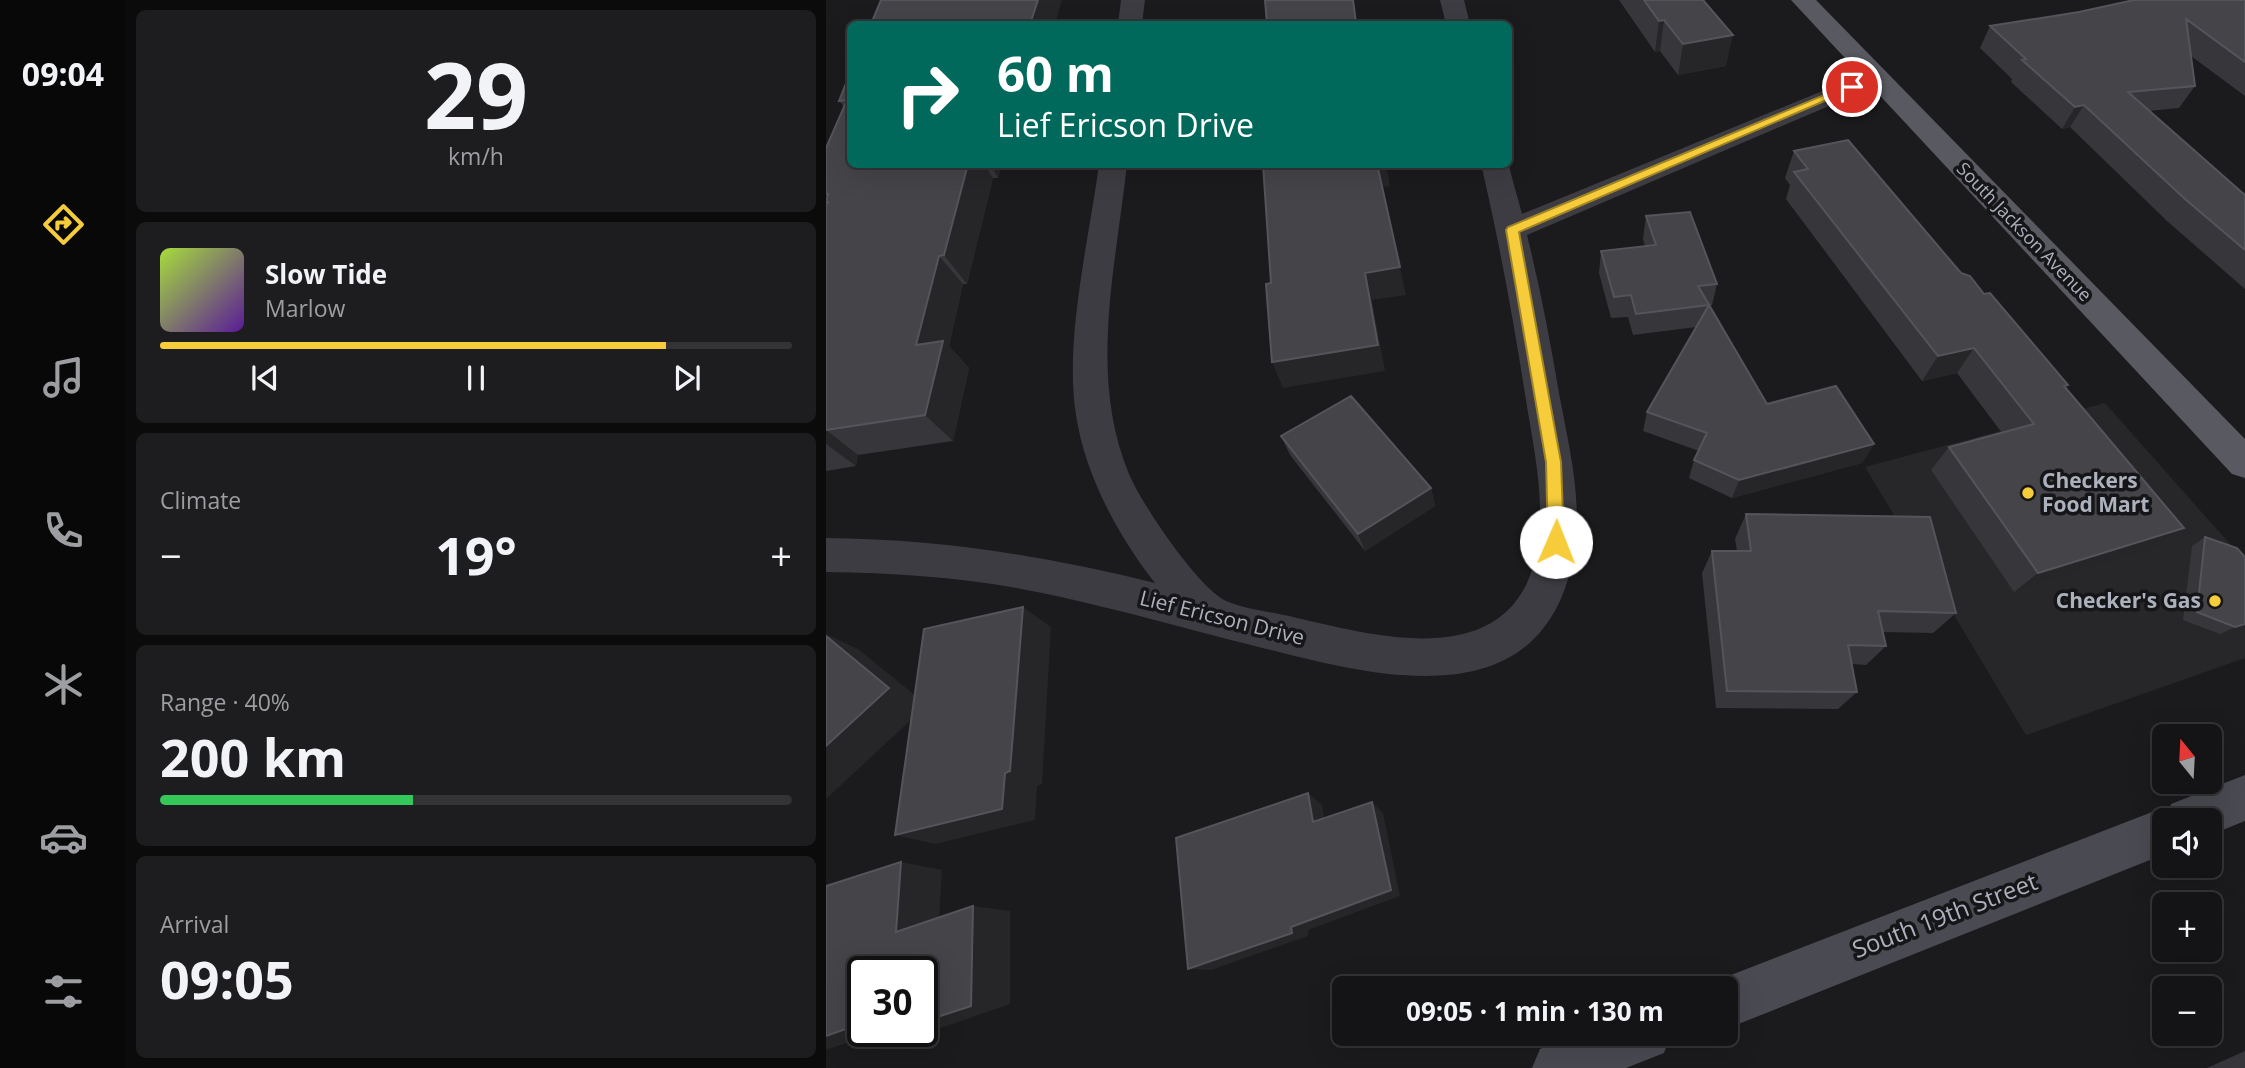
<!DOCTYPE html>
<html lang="en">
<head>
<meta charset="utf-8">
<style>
  :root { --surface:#141416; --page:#1d1d1f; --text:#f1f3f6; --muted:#9d9ea1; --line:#333335; --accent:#f6cc3a }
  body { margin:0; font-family:"Open Sans",sans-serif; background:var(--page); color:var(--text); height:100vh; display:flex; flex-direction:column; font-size:26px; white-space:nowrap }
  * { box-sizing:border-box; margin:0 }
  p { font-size:23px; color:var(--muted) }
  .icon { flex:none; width:38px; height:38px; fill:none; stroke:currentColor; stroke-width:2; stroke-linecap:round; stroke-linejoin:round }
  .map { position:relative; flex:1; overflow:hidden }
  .drawer { display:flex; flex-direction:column; gap:10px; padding:10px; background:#0b0b0c; width:700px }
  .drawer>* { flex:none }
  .top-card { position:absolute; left:21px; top:21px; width:665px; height:147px; border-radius:10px; box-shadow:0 7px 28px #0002,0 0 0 2px var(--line); background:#00695c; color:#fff; overflow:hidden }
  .needle { width:46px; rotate:342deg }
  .tools { position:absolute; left:1326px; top:724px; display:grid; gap:14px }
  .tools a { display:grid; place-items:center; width:70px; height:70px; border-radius:10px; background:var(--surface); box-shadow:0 7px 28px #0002,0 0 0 2px var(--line); font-size:35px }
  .speed { position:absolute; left:21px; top:956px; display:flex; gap:14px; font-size:35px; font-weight:700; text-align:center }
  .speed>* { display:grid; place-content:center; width:91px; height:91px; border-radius:50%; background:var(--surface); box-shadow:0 7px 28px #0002,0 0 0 2px var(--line); line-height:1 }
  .speed .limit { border:4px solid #111; border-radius:10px; background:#fff; color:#111 }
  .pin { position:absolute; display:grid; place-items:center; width:60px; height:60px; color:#fff; margin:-30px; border:4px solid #fff; border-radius:50%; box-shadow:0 2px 7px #0007 }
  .me { position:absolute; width:77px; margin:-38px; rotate:1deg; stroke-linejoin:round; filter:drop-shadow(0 0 5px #0008) }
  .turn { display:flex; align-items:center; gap:24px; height:147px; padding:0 35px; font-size:32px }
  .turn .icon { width:91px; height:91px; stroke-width:2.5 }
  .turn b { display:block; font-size:49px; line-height:60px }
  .big { font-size:52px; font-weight:700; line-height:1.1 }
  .drawer .tile { flex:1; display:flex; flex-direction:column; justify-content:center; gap:10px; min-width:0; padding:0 24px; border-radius:10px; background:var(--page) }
  .drawer .dial { align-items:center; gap:0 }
  .dial b { font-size:91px; line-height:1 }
  .song { display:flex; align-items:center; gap:21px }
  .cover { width:84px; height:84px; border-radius:10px; background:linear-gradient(135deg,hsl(80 70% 55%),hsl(270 70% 35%)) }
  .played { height:7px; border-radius:4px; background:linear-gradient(90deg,var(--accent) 80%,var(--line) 80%) }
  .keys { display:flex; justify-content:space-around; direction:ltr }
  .heat { display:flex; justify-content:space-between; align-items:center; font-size:38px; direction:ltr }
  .charge { height:10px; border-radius:5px; background:linear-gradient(90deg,#34c759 40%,var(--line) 0) }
  .trip { position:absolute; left:506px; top:976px; width:406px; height:70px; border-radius:10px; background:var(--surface); box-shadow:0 7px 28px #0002,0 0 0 2px var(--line); font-weight:700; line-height:70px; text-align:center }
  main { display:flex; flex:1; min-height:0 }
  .menu { display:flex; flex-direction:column; width:126px; justify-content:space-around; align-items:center; background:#080809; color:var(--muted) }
  .menu .icon { width:49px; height:49px }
  .menu .on { color:var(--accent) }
  .menu b { font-size:32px; color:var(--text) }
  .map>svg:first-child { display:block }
  .built { fill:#27272a }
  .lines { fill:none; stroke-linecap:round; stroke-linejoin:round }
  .street { fill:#3c3c42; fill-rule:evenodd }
  .secondary { fill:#4a4b52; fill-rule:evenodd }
  .primary { fill:#585961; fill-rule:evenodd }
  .wall { fill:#37373b }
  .shaded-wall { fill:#262629 }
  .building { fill:#444449; stroke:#54555b; stroke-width:2 }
  .route { fill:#f6cc3a; stroke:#a08526; stroke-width:2 }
  .poi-dot { fill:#f6cc3a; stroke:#161618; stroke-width:2.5 }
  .labels { text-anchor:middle; stroke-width:7; stroke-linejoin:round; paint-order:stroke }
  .far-street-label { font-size:18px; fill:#adb0bd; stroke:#161618 }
  .poi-label { font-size:21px; font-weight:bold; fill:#adb0bd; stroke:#161618; text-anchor:start }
  .street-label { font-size:21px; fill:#adb0bd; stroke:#161618 }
  .near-street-label { font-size:24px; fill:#adb0bd; stroke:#161618 }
</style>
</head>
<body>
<main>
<nav class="menu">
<b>09:04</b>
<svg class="icon on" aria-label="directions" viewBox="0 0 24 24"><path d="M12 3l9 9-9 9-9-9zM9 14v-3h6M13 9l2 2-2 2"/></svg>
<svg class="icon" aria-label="music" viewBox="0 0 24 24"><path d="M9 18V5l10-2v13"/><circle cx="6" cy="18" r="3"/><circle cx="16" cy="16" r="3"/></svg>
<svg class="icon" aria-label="phone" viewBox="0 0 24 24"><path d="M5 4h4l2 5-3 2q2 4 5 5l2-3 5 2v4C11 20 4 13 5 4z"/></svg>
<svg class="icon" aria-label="climate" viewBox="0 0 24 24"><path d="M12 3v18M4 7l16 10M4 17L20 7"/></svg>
<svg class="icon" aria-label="car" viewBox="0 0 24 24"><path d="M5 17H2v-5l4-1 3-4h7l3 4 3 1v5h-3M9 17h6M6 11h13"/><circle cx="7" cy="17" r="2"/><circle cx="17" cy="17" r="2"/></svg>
<svg class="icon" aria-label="filters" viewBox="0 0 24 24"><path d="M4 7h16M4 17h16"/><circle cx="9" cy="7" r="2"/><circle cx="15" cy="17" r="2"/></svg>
</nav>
<section class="drawer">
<div class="tile dial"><b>29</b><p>km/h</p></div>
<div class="tile">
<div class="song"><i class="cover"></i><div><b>Slow Tide</b><p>Marlow</p></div></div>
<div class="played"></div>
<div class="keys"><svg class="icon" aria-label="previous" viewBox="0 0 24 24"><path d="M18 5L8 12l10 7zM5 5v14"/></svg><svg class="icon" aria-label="pause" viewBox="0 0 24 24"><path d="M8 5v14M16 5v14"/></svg><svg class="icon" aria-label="next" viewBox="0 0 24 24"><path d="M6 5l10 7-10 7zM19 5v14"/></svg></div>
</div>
<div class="tile"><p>Climate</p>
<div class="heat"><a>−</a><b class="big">19°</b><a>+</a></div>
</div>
<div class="tile"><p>Range · 40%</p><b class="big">200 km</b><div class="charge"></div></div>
<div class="tile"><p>Arrival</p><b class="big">09:05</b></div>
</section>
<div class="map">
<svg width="1419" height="1068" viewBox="0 0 1419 1068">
  <rect width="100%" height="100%" fill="#1b1b1d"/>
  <!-- built -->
  <path class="built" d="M1279 403 1419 561V658L1200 735 1039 467Z"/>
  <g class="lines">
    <!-- street -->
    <path class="street" d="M295 0H319L316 24H292Z
      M614 0H638L644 24H620Z
      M1050 69 1059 72 1063 77 1059 82 701 235C714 287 724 340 733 393 743 447 758 504 747 559 714 726 540 674 425 645 361 629 298 611 235 597 157 579 79 573 0 572V538C115 539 219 556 329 583 292 536 259 475 250 415 238 339 263 241 273 164H301C290 267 262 375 303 474 315 503 372 588 400 601 421 610 449 612 471 618 542 634 661 668 701 583 727 526 708 453 699 394 687 317 673 241 655 164L682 163 696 214Z"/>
    <!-- secondary -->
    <path class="secondary" d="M1419 775V821L1384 835V821H1339V854L900 1029V989H880L882 985 900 977 1339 807 1344 809 1345 804Z
      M751 1034H845L838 1053 800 1068H706L714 1049Z"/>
    <!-- primary -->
    <path class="primary" d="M965 0H990L1419 439V478L1406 474Z"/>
  </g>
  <!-- wall -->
  <path class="wall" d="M793 0H877L900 66 852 75 834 51 829 52Z
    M1419 0V96L1365 56 1369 86 1353 108 1323 111 1419 195V289L1341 221 1244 127 1236 129 1185 82 1186 79 1154 48 1164 26Z
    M24 73V164H183L175 166 172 178H167L141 284H137L123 346 143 368 127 441 32 455 30 466 0 471V148L18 107 13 101Z
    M968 151 1135 273 1158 294 1242 385 1239 388 1358 528 1329 549 1188 592 1105 470 1123 447 1176 433 1131 373 1096 381 960 199 964 185 959 178Z
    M820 216 891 284 886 305 883 306 941 404 1048 444 1036 463 906 498 863 478 868 460 873 451 817 431 821 412 870 327 807 335 802 317 785 318 773 273 775 251 819 246 817 239Z
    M455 436 605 488 609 506 539 551 464 455Z
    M920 514 1130 613 1107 633 1057 632 1060 646 1040 665 1026 664 1031 692 1012 709 890 708 876 573 886 551H911L909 539Z
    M1379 537 1419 626 1394 634 1357 620 1366 546Z
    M1419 1051V1068H1381Z"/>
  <!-- shaded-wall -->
  <path class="shaded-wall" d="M212 0H236L229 24H204Z
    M527 0H528L532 24H530Z
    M838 20 834 51 829 52 833 21Z
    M907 35 900 66 852 75 857 44Z
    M1258 105 1244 127 1236 129 1249 107Z
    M142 164H158L167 178 141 284 118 255Z
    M164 164H174L175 166 172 178Z
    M551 164H560L564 186 555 187Z
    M113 256 137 284 123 346 143 368 127 441 99 415 90 345Z
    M574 267 580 295 546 300 559 371 457 388 446 362 539 273Z
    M1148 348 1131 373 1096 381 1112 356Z
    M0 430 32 455 30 466 0 444Z
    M1048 444 1036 463 906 498 913 480Z
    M605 488 609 506 539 551 532 534Z
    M1358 528 1329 549 1188 592 1212 573Z
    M197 607 225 627 216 784 211 786 209 820 109 844 69 835 179 773Z
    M1419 624V626L1394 634 1409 627Z
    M0 634 32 649 101 705 0 799Z
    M482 793 496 805 501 832 487 822Z
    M546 802 557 813 574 896 482 930V936L385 970 362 969 465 927Z
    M75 862 116 870 112 936 70 932Z
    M147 906 184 911V1004L80 1040 32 1044 71 1031H96V1022Z
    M34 1024 54 1031 0 1050V1036Z"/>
  <!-- building -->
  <path class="building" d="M55 0H212L204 24H45Z
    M439 0H527L530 24H441Z
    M818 0H877L907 35 857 44 838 20 833 21Z
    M1308 0H1419V62L1360 19 1369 86 1302 92 1419 195V250L1359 199 1258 105 1249 107 1196 60 1200 59 1164 26 1253 12Z
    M24 73V164H142L118 255 113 256 90 345 117 341 99 415 0 430V206L2 202H0L2 194H0V148L21 100 13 101Z
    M1022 140 1135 273 1144 276 1158 294 1164 293 1242 385 1238 386 1358 528 1212 573 1123 447 1208 424 1148 348 1112 356 968 172 982 169 968 151Z
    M437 164H551L574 267 539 273 552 345 446 362 440 284 445 283Z
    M864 212 891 284 872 286 941 404 1010 386 1048 444 913 480 868 460 881 433 821 412 883 305 810 314 805 295 788 297 775 251 830 245 820 216Z
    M525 396 605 488 532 534 455 436Z
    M920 514 1104 517 1130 613 1052 611 1060 646 1022 645 1031 692 901 691 886 551H925Z
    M1379 537 1411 548 1419 557V624L1409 627 1371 612Z
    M197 607 184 771 179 773 176 809 69 835 98 629Z
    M0 636 63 688 0 746Z
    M482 793 487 822 546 802 565 890 465 927 466 933 362 969 350 838Z
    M75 862 70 932 147 906 145 1006 96 1022V971H37V1031H71L32 1044 34 1024 0 1036V886Z"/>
  <!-- route -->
  <path class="route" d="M1022 85 1031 87 693 232 735 462 738 542 735 547H724L722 542 720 462 680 230 682 227Z"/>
  <!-- markers -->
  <g class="poi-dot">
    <circle cx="1202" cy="493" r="7"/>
    <circle cx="1389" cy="601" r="7"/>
  </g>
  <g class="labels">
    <!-- far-street labels -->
    <g class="far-street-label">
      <text transform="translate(1198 232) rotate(46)" y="6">South Jackson Avenue</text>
    </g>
    <!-- poi labels -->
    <g class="poi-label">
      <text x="1216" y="488">Checkers<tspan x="1216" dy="24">Food Mart</tspan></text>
      <text x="1375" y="608" text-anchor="end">Checker's Gas</text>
    </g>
    <!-- street labels -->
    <g class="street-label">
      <text transform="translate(396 618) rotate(14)" y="7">Lief Ericson Drive</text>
    </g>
    <!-- near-street labels -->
    <g class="near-street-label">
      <text transform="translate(1119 916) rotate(-21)" y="8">South 19th Street</text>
    </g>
  </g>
</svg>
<div class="tools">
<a><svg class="needle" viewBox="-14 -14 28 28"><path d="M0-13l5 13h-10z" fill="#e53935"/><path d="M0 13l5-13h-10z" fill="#9d9ea1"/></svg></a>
<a><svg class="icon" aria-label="sound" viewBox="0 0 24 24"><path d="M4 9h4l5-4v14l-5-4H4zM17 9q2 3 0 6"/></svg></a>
<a>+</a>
<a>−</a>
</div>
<div class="speed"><div class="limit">30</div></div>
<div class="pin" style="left:1026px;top:87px;background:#d93025"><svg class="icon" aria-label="arrive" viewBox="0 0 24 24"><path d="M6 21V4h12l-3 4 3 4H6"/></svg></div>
<svg class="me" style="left:730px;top:542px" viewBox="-20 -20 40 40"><circle r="19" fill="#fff"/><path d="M0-13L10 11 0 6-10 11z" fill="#f6cc3a"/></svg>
<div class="trip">09:05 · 1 min · 130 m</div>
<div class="top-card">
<div class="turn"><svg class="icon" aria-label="right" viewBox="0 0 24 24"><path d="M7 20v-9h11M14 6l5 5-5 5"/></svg><div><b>60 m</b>Lief Ericson Drive</div></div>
</div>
</div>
</main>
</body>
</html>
